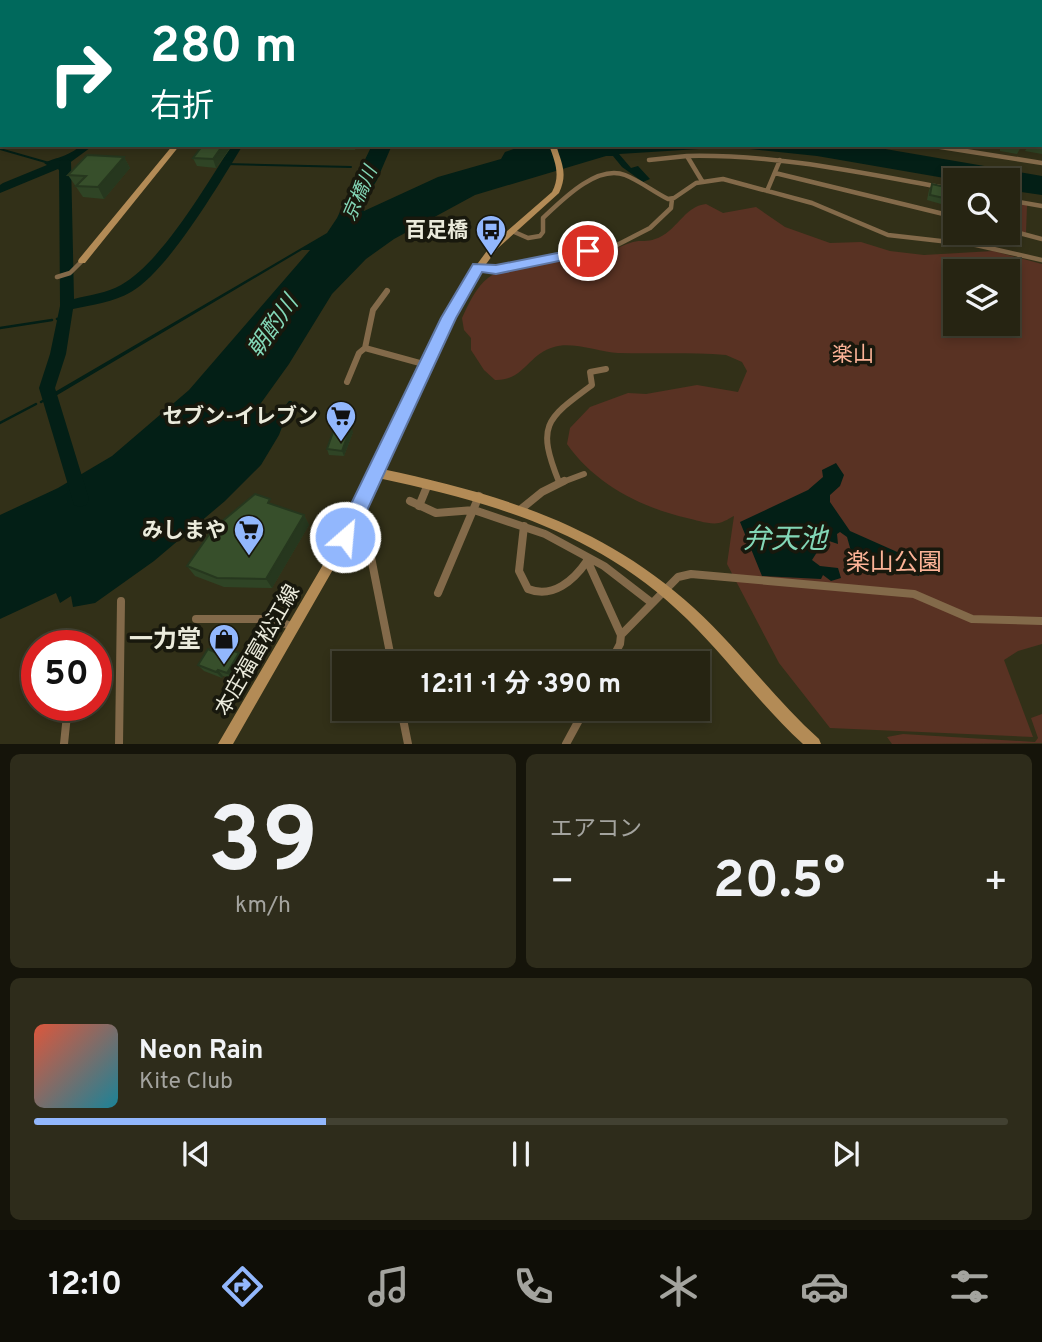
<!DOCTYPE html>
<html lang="ja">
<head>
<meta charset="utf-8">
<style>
  :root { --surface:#262412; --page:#2e2c1b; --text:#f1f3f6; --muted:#a4a49f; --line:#424132; --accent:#92b7fd }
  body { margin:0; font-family:Overpass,"Noto Sans JP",sans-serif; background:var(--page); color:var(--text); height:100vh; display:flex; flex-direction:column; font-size:26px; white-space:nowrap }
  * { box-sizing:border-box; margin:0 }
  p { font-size:23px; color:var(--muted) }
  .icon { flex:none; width:38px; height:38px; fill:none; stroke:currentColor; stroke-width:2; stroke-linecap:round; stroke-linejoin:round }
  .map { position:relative; height:744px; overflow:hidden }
  .sheet { display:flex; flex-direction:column; gap:10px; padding:10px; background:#15140a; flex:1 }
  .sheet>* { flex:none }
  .banner { position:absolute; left:0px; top:0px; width:1043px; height:147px; box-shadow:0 4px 10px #0003,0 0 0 2px var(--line); background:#00695c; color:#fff; overflow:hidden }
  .tools { position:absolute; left:943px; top:168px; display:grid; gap:14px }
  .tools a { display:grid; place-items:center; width:77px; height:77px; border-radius:0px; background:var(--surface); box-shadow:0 4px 10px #0003,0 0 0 2px var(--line); font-size:35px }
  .speed { position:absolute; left:21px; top:630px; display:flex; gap:14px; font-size:35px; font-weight:700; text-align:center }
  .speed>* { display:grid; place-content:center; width:91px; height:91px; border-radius:50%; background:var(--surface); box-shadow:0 4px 10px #0003,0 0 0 2px var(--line); line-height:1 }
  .speed .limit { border:10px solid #d22; background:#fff; color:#111 }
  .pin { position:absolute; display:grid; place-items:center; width:60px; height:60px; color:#fff; margin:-30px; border:4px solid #fff; border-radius:50%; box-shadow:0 2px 7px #0007 }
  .me { position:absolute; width:77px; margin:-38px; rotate:27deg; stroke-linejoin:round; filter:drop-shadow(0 0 5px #0008) }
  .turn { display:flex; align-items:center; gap:24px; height:147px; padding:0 35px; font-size:32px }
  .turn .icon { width:91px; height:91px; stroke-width:2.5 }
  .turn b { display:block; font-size:49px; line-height:60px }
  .big { font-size:52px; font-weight:700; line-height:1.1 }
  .sheet .card { flex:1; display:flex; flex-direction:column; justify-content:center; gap:10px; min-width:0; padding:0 24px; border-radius:10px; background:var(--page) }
  .sheet .dial { align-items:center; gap:0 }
  .dial b { font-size:91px; line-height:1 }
  .song { display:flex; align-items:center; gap:21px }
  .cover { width:84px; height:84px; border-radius:10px; background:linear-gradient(135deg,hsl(10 70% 55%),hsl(190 70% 35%)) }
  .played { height:7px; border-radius:4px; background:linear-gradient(90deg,var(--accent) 30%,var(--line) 30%) }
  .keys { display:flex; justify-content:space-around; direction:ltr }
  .heat { display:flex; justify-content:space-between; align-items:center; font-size:38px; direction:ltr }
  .sheet .tiles { flex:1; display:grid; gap:10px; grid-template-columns:1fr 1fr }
  .card:last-child { grid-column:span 2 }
  .trip { position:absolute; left:332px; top:651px; width:378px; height:70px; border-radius:0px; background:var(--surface); box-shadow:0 4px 10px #0003,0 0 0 2px var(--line); font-weight:700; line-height:70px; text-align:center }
  .tabs { display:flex; height:112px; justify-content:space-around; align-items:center; background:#0f0e07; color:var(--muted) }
  .tabs .icon { width:49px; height:49px }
  .tabs .current { color:var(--accent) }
  .tabs b { font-size:32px; color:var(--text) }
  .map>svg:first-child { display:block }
  .green { fill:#593223; fill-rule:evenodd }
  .water { fill:#031f16 }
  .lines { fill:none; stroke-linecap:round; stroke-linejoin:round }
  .stream-far1 { stroke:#031f16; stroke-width:2 }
  .stream { stroke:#031f16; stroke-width:2.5 }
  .river { fill:#031f16; fill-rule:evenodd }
  .street-far3 { stroke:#836a4a; stroke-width:3.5 }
  .street-far2 { stroke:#836a4a; stroke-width:4.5 }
  .street-far1 { stroke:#836a4a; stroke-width:6 }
  .street { stroke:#836a4a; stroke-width:8 }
  .secondary { fill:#b38b56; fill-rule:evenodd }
  .wall { fill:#2f4425 }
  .shaded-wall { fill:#26371e }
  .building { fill:#374f2b; stroke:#26371e; stroke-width:2 }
  .route { fill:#92b7fd; stroke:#5f77a4; stroke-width:2 }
  .labels { text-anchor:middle; stroke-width:7; stroke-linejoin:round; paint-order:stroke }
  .far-water-label { font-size:19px; font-style:italic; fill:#83d7b7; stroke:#18180d }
  .poi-label { font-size:21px; font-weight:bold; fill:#ebebdc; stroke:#18180d; text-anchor:end }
  .park-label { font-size:21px; fill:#fcb397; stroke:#18180d }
  .street-label { font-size:21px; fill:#ebebdc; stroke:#18180d }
  .water-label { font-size:23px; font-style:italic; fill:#83d7b7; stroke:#18180d }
  .near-park-label { font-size:24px; fill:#fcb397; stroke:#18180d }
  .near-poi-label { font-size:24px; font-weight:bold; fill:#ebebdc; stroke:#18180d; text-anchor:end }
  .near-water-label { font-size:28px; font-style:italic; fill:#83d7b7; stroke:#18180d }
</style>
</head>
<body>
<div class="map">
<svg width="1042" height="744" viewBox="0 0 1042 744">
  <rect width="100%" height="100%" fill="#323018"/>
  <!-- green -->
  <path class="green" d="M1008 201 1027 205 1026 233 1008 229Z
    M706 204 723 213 756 207 785 227 830 243 861 242 890 251 924 255 993 251 1042 264V644L1018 651 1004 660 1033 737 830 728 779 663 727 564 734 516C730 518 724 522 719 523 710 525 696 520 687 518 640 507 595 484 567 444L570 428 590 407 628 393 646 394 697 385 738 392 747 371 742 362 726 355C690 352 654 354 618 353 600 352 571 341 554 347 528 354 524 381 495 380L484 370 471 350V338L464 330 462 318C468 305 476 287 488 278 513 257 576 259 608 251 617 249 625 244 633 242 640 240 648 242 655 239 676 233 684 206 706 204ZM956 271H1008V324H956Z
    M1042 714V743L892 744 887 737 903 734 1035 742 1038 738 1031 718Z"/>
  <!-- water -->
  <path class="water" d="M82 145H94L68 164 69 171 62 174 58 169 0 193V185L3 183 47 165 44 163C60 156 65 158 82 145Z
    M372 145H392L377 180 361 206 364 211 438 177 501 159 505 152 525 145H862L1042 176V195L1008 190V180H956L817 156 731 147 619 154 631 168 638 166 650 179 643 182 622 167 613 156H606L475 195 394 239 366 259 332 294 289 364 256 410C275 417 277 417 289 401H292L279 435 261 465 225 501 154 561 95 603 73 607 71 596 60 603 56 593 0 619V515L58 488 112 456 189 390 310 250H302L54 397 53 393 327 233 337 218Z
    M836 463 844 475 840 486 830 495V502L850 531 913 559 918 565 919 576 854 562 847 537 840 532 837 534 838 544 829 541 821 546 812 560 820 566 838 568 841 578 831 581 823 575 821 579 762 576 740 522 808 490 823 477 822 470Z"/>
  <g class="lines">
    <!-- stream-far1 -->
    <path class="stream-far1" d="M0 149 49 163
      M226 164 351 167"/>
    <!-- stream -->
    <path class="stream" d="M57 319 62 318
      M0 328 52 320
      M41 402 55 394
      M0 423 36 404"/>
    <!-- river -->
    <path class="river" d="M79 0H90L78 2Z
      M0 31H2V37H0Z
      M232 145H243C219 184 169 270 131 292 114 302 92 305 73 309L66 354 55 388 89 499 86 505 80 507 74 505 39 388 50 354 60 306 59 161 65 158 71 161 74 299C89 295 107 293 121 285 162 262 206 185 232 145Z"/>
    <!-- street-far3 -->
    <path class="street-far3" d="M231 0 259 2
      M641 0 646 2
      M756 0 760 2
      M998 0 1010 2
      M270 2 272 0
      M612 2 616 0
      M719 2 722 0
      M936 2 938 0
      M969 2 971 0"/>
    <!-- street-far2 -->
    <path class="street-far2" d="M928 145 1042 163
      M649 160 687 156
      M775 173 956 217
      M702 181 687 156C779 154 866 174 956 190
      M767 191 780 160
      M1008 200 1042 206
      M1008 230 1042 239
      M512 231 528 238 540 236 543 232V218C562 200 597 164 625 175 640 181 654 192 668 199L674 198 696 183 723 179 812 203 888 235 976 245 1042 260
      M992 248 993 233
      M478 267 496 269 617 245 650 228 671 208 672 199
      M57 277 70 273 82 261"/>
    <!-- street-far1 -->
    <path class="street-far1" d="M365 348 373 310 387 291
      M347 382 359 353 365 348 427 365
      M559 482C536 425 546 419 592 385L590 372 606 369
      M560 483 584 474"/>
    <!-- street -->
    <path class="street" d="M410 501 436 513 474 510 545 534 604 566 652 603
      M419 506 428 484
      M521 509 542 492 564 481
      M354 518 366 532 392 663
      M524 526 519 571 528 589C553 599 574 580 587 561
      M587 560 621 635 620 644 610 663
      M438 593 479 496
      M196 619H273L293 627
      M621 635 678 577 691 574 914 594 972 619 1042 621
      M401 709 408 744
      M64 744 68 705
      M119 744 121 601
      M566 744 585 709"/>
    <!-- secondary -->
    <path class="secondary" d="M582 0H588L587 2H582Z
      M749 0H755L754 2H749Z
      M1041 137H1042V141H1041Z
      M173 145H180L85 263H79L78 261 79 259Z
      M549 145H556C562 164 568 174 559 193L498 248 472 283 382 469C500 494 603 525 694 608 739 649 774 699 819 739L821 744H803C761 706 728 659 687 619 600 533 495 503 378 478L339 559 233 744H218L331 551 464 282 492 244 552 192C561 175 555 162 549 145Z"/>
  </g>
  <!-- wall -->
  <path class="wall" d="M292 0H331V2H292Z
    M332 0H364L365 2H332Z
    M1042 142V154L1025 151 1028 146Z
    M339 145H357L355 150H340Z
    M1000 145H1022L1017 154 1000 151Z
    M230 149 216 168 197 166 193 158Z
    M124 157 130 168 104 199 83 197 68 175Z
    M932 184 944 198 941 204 927 200 929 190Z
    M353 432 344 456 329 455 327 449Z
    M272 504 304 515 309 525 272 588 224 587 195 576 187 566Z
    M239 653 245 659 233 679 223 676 222 678 204 671 198 665 221 655Z"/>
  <!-- shaded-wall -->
  <path class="shaded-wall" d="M320 0H331V2H317Z
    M354 0H364L365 2H354Z
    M223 145H232L216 168 213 159Z
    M124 157 130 168 104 199 98 187Z
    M351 426 353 432 344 456 342 451Z
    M304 515 309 525 272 588 266 579Z
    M239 653 245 659 233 679 227 673Z
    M218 670 223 676 222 678 216 672Z"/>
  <!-- building -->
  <path class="building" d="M299 0H320L317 2Z
    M721 0H735L733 2H720Z
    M850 0H876L885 2 886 0H924L921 2H849Z
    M1041 142 1042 148 1028 146 1041 145Z
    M203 145H223L213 159 193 158Z
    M87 155 124 157 98 187 76 186 86 176 68 175Z
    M932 184 945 187 944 198 930 195Z
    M336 424 351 426 342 451 327 449Z
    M255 494 270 499 268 503 304 515 266 579 217 578 187 566 213 529Z
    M226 648 239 653 227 673 218 670 216 672 198 665 208 649 221 655Z"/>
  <!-- route -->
  <path class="route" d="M588 247 593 248V254L496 274 482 272 456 318 352 543 345 545 338 543 335 537 338 531 441 318 473 264 496 265Z"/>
  <!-- icons -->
  <defs>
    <g id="bus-pin" transform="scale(1.575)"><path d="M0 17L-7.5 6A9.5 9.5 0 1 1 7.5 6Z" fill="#92b7fd" stroke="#18180d"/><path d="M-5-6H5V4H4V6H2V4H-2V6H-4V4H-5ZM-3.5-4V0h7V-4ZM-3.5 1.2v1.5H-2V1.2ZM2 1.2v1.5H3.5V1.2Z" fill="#111"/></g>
    <g id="supermarket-pin" transform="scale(1.575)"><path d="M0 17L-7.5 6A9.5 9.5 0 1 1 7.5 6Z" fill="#92b7fd" stroke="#18180d"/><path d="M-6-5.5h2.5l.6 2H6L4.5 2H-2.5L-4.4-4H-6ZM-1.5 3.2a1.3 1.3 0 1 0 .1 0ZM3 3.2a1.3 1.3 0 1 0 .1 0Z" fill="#111"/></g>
    <g id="shop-pin" transform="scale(1.575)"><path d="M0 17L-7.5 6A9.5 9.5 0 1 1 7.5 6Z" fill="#92b7fd" stroke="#18180d"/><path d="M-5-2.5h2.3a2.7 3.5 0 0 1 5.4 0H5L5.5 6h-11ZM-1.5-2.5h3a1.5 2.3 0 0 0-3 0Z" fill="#111"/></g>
  </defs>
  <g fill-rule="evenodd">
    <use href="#bus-pin" x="491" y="230"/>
    <use href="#supermarket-pin" x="341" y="416"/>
    <use href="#supermarket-pin" x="249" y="530"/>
    <use href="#shop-pin" x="224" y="639"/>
  </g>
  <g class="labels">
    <!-- far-water labels -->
    <g class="far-water-label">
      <text transform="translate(359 193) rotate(-66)" y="7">京橋川</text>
    </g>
    <!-- poi labels -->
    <g class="poi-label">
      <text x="468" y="237">百足橋</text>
      <text x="318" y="423">セブン-イレブン</text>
      <text x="226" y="537">みしまや</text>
    </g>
    <!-- park labels -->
    <g class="park-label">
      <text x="853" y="361">楽山</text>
    </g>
    <!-- street labels -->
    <g class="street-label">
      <text transform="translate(257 650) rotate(-60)" y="7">本庄福富松江線</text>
    </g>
    <!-- water labels -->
    <g class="water-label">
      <text transform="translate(272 326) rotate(-55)" y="8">朝酌川</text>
    </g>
    <!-- near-park labels -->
    <g class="near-park-label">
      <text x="894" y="570">楽山公園</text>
    </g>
    <!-- near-poi labels -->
    <g class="near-poi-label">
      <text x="201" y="647">一力堂</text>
    </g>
    <!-- near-water labels -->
    <g class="near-water-label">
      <text x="785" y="548">弁天池</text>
    </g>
  </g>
</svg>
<div class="tools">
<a><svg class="icon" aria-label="search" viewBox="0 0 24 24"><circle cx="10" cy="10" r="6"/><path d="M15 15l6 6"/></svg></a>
<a><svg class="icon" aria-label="layers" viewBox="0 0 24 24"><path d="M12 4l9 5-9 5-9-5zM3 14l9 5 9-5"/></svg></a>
</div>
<div class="speed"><div class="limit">50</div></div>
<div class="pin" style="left:588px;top:251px;background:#d93025"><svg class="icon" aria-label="arrive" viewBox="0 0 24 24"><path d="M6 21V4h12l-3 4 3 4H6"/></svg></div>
<svg class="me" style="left:345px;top:537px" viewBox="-20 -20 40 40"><circle r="17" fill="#92b7fd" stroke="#fff" stroke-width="3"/><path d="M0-11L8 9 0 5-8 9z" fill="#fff"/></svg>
<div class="trip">12:11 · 1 分 · 390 m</div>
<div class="banner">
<div class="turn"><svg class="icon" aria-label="right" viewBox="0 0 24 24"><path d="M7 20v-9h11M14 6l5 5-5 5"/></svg><div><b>280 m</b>右折</div></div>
</div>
</div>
<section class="sheet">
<div class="tiles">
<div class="card dial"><b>39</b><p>km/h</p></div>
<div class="card"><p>エアコン</p>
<div class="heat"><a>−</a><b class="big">20.5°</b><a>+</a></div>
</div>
<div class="card">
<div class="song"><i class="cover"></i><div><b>Neon Rain</b><p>Kite Club</p></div></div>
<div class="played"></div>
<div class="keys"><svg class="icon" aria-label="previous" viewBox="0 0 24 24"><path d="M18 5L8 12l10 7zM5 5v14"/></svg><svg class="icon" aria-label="pause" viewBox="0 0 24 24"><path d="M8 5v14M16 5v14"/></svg><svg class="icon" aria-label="next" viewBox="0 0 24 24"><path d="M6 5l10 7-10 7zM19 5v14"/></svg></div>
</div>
</div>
</section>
<nav class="tabs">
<b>12:10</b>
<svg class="icon current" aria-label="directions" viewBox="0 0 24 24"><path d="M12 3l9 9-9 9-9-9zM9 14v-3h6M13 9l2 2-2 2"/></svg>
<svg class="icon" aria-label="music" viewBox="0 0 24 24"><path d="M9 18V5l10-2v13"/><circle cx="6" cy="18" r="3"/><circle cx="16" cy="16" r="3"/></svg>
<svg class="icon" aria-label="phone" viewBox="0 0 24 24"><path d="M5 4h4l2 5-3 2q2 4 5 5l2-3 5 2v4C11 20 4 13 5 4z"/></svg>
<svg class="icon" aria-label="climate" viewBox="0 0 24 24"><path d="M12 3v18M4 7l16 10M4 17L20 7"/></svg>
<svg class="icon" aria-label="car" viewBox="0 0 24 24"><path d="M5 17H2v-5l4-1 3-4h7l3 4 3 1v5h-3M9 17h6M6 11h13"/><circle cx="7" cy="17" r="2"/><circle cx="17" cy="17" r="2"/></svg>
<svg class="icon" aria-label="filters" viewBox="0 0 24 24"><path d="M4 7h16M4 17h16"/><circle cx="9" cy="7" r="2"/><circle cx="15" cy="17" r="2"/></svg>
</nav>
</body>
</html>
